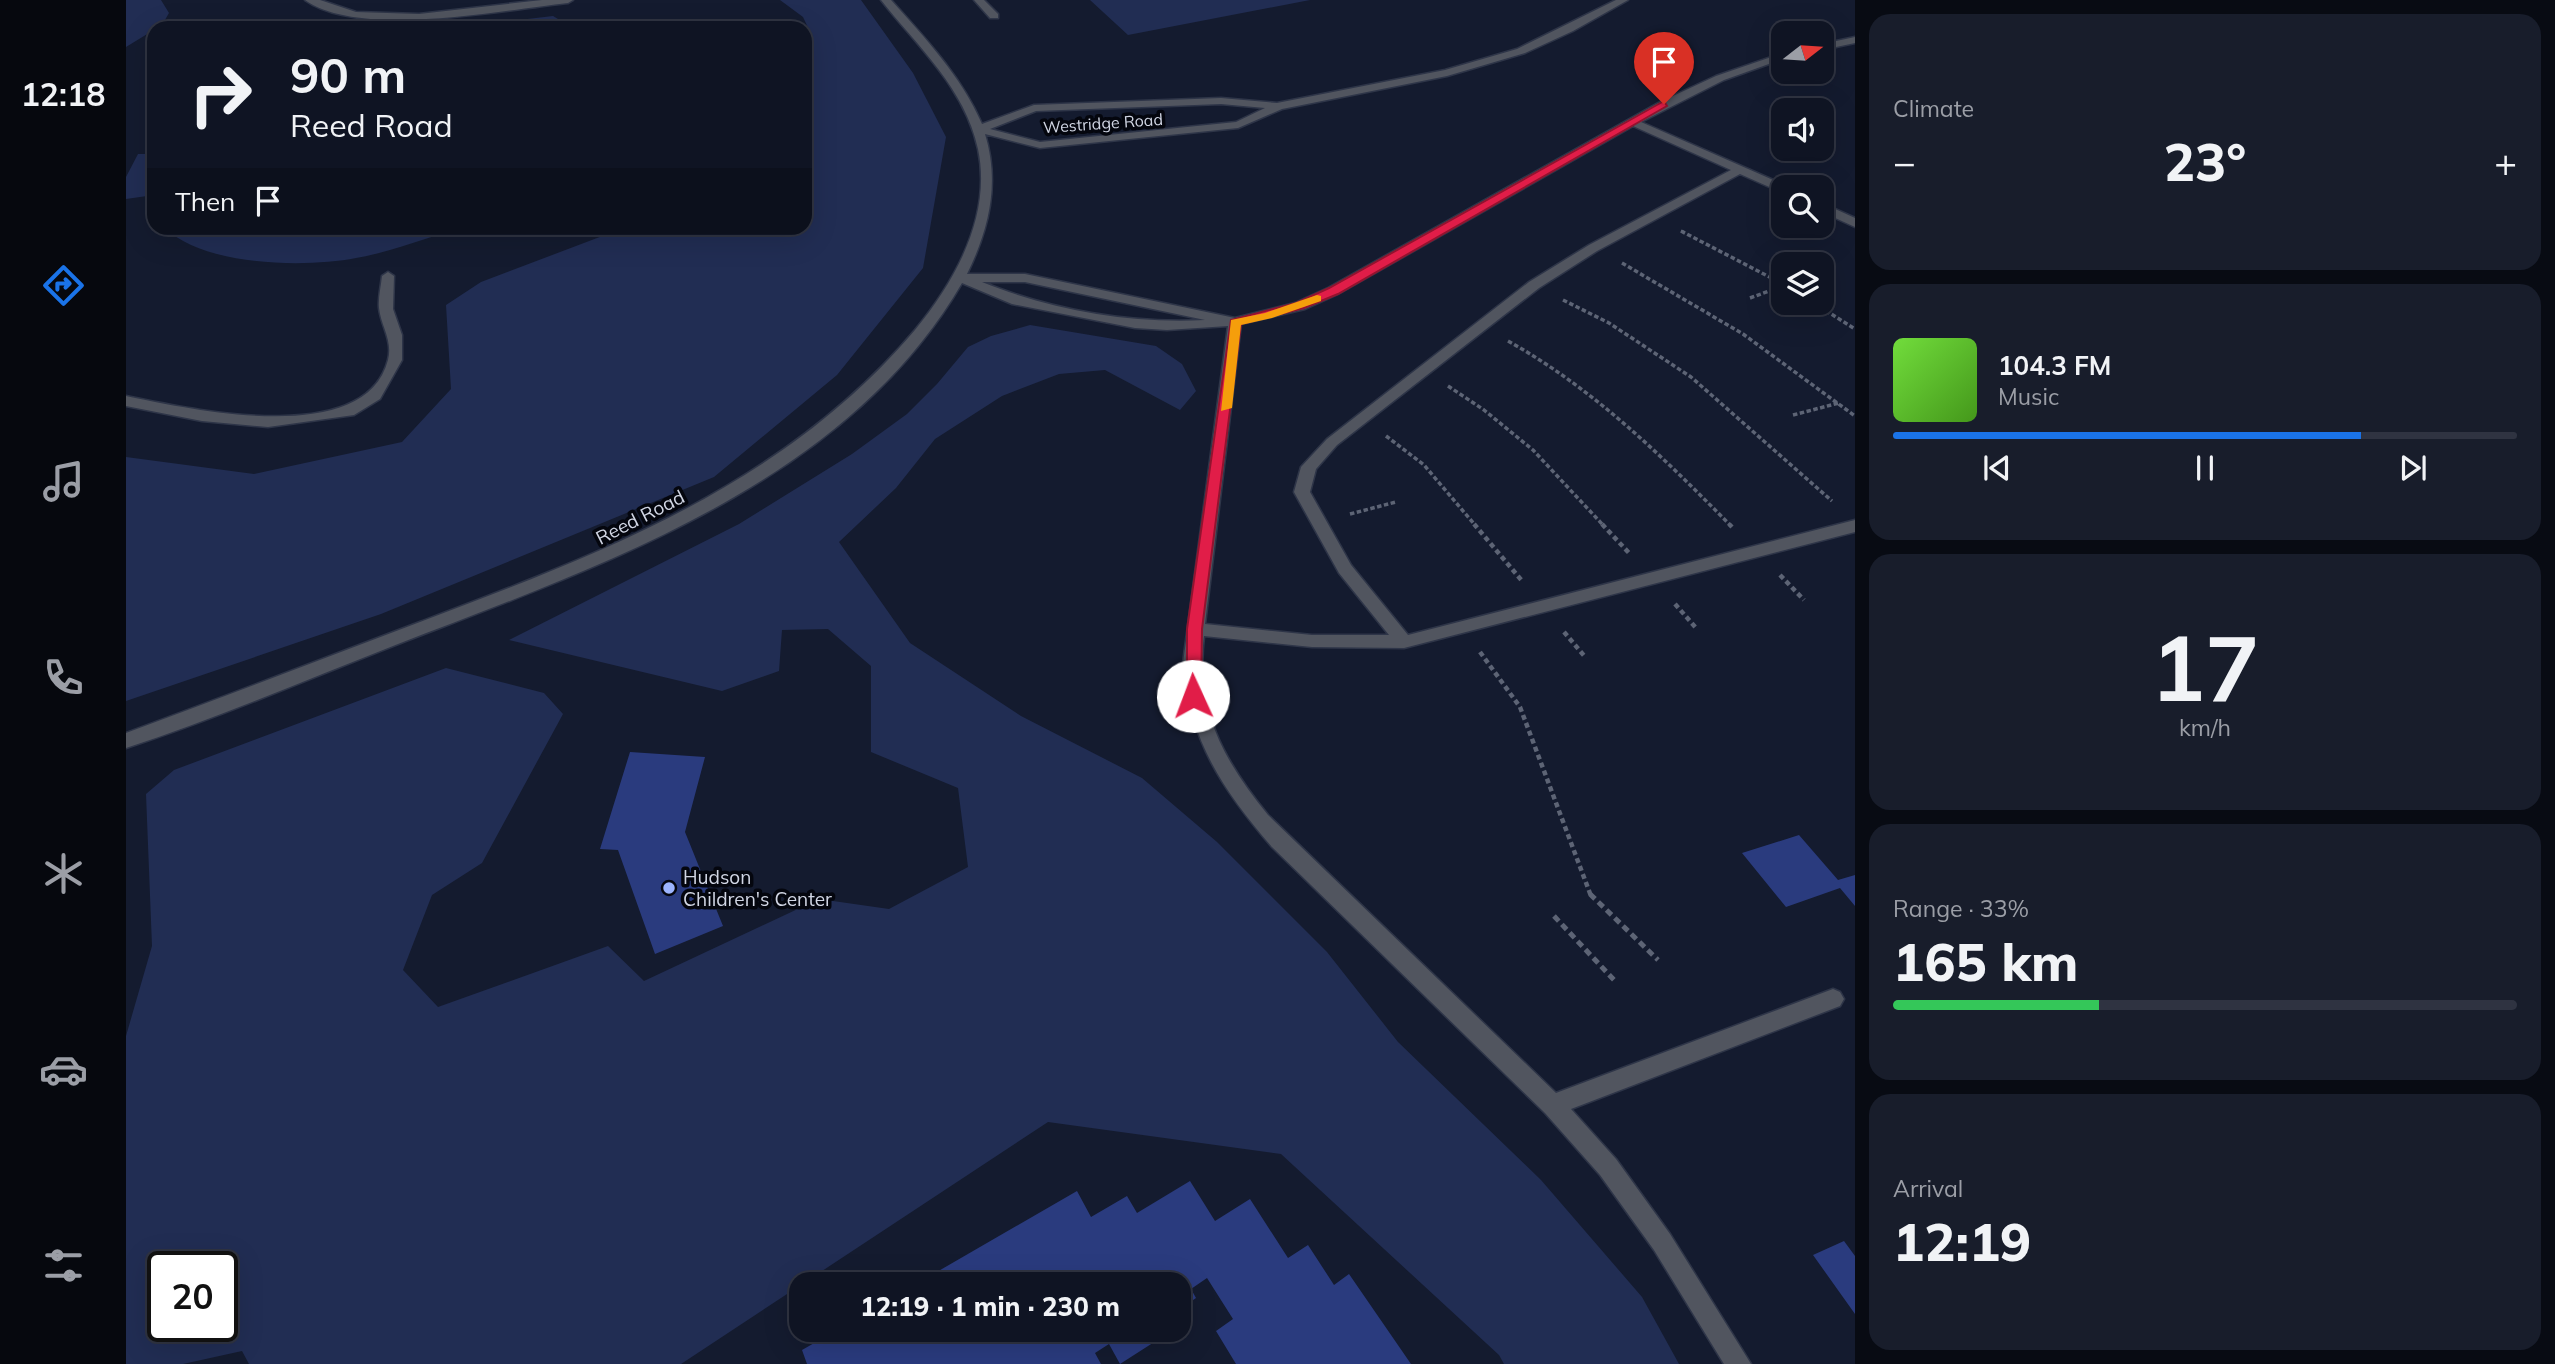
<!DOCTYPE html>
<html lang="en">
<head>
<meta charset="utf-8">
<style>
  :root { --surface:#0f1423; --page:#181d2b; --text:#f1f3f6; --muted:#9b9ea6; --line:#2f3341; --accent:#1a73e8 }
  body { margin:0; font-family:Mulish,sans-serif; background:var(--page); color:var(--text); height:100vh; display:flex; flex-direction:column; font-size:26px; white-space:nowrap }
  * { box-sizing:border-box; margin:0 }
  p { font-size:23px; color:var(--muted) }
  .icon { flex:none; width:38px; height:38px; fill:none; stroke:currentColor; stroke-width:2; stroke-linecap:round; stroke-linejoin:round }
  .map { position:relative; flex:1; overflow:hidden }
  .side { display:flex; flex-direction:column; gap:14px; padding:14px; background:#080b13; width:700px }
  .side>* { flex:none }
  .banner { position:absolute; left:21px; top:21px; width:665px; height:214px; border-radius:21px; box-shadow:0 7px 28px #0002,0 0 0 2px var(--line); background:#0f1423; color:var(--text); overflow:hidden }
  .needle { width:46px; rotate:73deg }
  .fabs { position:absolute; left:1645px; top:21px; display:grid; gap:14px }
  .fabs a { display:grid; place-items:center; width:63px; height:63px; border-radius:14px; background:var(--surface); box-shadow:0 7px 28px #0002,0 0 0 2px var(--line); font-size:35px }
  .speed { position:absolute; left:21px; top:1251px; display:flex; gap:14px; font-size:35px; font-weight:700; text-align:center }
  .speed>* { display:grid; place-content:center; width:91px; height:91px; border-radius:50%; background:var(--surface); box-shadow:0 7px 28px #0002,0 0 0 2px var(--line); line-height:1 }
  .speed .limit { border:4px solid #111; border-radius:10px; background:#fff; color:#111 }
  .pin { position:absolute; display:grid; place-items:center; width:60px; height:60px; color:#fff; margin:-72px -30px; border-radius:50% 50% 50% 0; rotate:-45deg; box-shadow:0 0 7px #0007 }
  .pin .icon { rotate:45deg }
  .me { position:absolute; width:77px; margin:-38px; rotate:358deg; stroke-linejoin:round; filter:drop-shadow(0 0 5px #0008) }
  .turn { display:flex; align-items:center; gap:24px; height:147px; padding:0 28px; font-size:32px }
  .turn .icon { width:91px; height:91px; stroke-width:2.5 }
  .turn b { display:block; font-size:49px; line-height:60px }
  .then { display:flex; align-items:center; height:66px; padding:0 28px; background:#0003; gap:14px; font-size:26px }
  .big { font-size:52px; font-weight:800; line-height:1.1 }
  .side .widget { flex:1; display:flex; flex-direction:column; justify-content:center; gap:10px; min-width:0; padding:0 24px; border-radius:21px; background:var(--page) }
  .side .dial { align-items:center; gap:0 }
  .dial b { font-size:91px; line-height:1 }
  .song { display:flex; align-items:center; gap:21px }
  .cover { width:84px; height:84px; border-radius:10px; background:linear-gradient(135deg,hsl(100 70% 55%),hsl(100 70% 35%)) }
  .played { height:7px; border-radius:4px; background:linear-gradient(90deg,var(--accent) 75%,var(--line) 75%) }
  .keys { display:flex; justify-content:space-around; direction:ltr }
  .heat { display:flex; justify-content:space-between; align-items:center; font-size:38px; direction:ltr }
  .charge { height:10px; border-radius:5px; background:linear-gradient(90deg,#34c759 33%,var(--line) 0) }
  .trip { position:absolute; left:663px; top:1272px; width:402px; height:70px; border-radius:21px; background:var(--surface); box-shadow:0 7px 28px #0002,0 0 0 2px var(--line); font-weight:800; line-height:70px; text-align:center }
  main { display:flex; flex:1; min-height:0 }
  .menu { display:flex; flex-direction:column; width:126px; justify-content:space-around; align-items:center; background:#06080e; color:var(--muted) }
  .menu .icon { width:49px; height:49px }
  .menu .on { color:var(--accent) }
  .menu b { font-size:32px; color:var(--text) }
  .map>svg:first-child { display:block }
  .green { fill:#212d53; fill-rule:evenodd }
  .building { fill:#2a3b7e }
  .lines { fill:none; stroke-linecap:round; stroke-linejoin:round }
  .minor-casing { stroke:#2e3548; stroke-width:3 }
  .path-far3 { stroke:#5d6475; stroke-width:2.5; stroke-dasharray:3.5 2.5; stroke-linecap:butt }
  .path-far2 { stroke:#5d6475; stroke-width:3.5; stroke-dasharray:4.5 2.5; stroke-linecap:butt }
  .path-far1 { stroke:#5d6475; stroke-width:4.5; stroke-dasharray:5 3.5; stroke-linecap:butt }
  .path { stroke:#5d6475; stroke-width:5; stroke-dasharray:7 4.5; stroke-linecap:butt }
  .minor { fill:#51555f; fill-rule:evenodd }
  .route { fill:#e11d48; stroke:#92132f; stroke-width:2 }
  .slow { fill:#f59e0b }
  .poi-dot { fill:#9cb4fd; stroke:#04060e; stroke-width:2.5 }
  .labels { text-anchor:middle; stroke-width:7; stroke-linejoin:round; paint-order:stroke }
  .far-street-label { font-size:16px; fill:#d1d6e4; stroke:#04060e }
  .street-label { font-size:19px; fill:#d1d6e4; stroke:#04060e }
  .poi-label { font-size:19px; fill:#d1d6e4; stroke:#04060e; text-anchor:start }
</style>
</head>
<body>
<main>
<nav class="menu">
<b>12:18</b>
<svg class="icon on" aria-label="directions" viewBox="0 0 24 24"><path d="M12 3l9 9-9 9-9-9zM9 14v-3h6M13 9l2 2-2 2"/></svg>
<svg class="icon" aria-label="music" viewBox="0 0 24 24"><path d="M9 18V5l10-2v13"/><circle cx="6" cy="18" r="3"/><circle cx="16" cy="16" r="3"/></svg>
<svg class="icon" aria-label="phone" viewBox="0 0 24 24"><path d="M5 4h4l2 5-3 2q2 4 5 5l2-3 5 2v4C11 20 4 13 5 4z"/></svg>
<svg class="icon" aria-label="climate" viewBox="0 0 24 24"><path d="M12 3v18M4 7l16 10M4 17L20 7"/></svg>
<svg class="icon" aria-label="car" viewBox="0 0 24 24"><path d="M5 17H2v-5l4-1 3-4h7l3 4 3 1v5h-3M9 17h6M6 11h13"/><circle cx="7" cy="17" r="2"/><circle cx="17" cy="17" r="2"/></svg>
<svg class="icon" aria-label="filters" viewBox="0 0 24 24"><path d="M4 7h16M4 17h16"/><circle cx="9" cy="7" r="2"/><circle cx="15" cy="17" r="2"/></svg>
</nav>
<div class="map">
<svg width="1729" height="1364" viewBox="0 0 1729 1364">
  <rect width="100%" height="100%" fill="#141b2f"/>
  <!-- green -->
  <path class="green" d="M0 0H35L43 13 36 25 0 47Z
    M654 0H735L787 73 820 137 797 268 711 375 588 477 255 614 0 701V457L128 474 276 442 325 389 320 305 355 282 479 235 485 228H679V37L686 36 677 17Z
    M964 0H1184L1002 35Z
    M427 16 437 22 420 28H325Z
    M12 154H28V195L0 199V177Z
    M39 228H334C300 238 265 252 230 258 178 268 78 266 39 228Z
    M904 325 1030 346 1056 364 1070 391 1054 410 979 370 933 374 876 396 809 439 770 488 713 542 784 643 895 716 1016 778 1091 842 1201 952 1272 1042 1415 1180 1516 1297 1553 1364H1378L1373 1355 1155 1154 922 1122 555 1364H123L116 1351 57 1364H0V1036L26 946 20 794 48 770 320 668 418 693 437 714 356 863 306 895 277 970 312 1007 482 946 518 981 693 899 763 909 842 867 832 788 745 752V666L702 629 656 630 653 671 596 691 383 640 613 524 726 454 781 414 811 384 842 347 865 336ZM96 1267V1326H37V1267Z"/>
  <!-- building -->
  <path class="building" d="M504 752 579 757 559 832 597 926 529 954 492 850 474 849Z
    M1673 835 1712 880 1729 875V906L1714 888 1660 907 1616 853Z
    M1064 1181 1089 1221 1124 1199 1162 1258 1182 1245 1208 1285 1223 1274 1285 1364H1110L1090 1331 1107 1319 1081 1278 1065 1289 1070 1298 1054 1309V1284H790L951 1191 965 1217 1001 1196 1011 1213Z
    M1718 1241 1729 1256V1314L1687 1255Z
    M711 1330H1047L994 1364 983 1344 969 1353 975 1364H681L676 1350Z"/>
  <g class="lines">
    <!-- minor casing -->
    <g class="minor-casing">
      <path id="minor" d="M179 0H194L230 12 293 14 416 0H447L442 3C376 10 234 39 179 0Z
        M755 0H765C800 39 835 76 856 124L908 105 1095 98 1151 103 1319 70 1391 49 1490 0H1502L1447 31 1399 53 1321 76 1156 109 1112 128 914 148 859 134C874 184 863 229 841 274H899L1109 318 1169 303 1202 288 1534 102 1590 76 1657 53V59L1598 80 1515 122 1661 186 1657 187V193L1614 174 1471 251 1413 288 1211 445 1190 469 1184 492 1225 565 1282 635 1729 520V532L1278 648 1186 647 1078 636C1069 709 1097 760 1142 815L1430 1093 1707 989 1714 992 1718 999 1714 1006 1445 1109 1490 1159 1544 1234 1625 1364H1598L1528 1250 1474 1175 1419 1113 1146 847C1096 789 1064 741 1057 663L1102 326 1041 330 1009 328 886 304 836 283C719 484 476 565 272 644 182 679 92 718 0 748V733C98 697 196 659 294 622 479 552 658 485 789 330 830 280 866 215 852 149 839 88 792 47 755 0ZM1095 104 1139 108 1110 122 914 142 864 129 910 111ZM1507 126 1605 170 1463 245 1403 282 1201 439 1175 467 1168 492 1213 573 1263 635H1186L1079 624 1115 324 1179 309 1212 294ZM856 282H899L1079 320C1004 324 925 310 856 282Z
        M848 0H858L872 14V18H864Z
        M1729 37V43L1696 50V44Z
        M1696 203 1729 218V227L1696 212Z
        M262 272 268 276 267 309 276 335V360L254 399 228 415 142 427 76 421 0 406V396C64 409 239 449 262 360 267 341 255 326 253 308 252 298 255 286 256 276Z"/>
    </g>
    <!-- path-far3 -->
    <path class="path-far3" d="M1555 231 1558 232"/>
    <!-- path-far2 -->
    <path class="path-far2" d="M1555 231 1657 284
      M1496 263 1617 334 1729 416
      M1624 298 1657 286
      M1437 300 1483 323 1565 377 1706 501
      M1688 303 1729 329
      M1382 341C1468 389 1536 456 1604 525
      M1322 386 1358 410 1407 450 1477 525
      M1667 415 1713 403
      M1260 436 1298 465 1349 525
      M1224 514 1270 502"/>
    <!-- path-far1 -->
    <path class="path-far1" d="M1348 524 1397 582
      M1476 524 1503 553
      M1603 524 1606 527
      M1654 575 1678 600
      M1549 604 1571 629
      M1438 632 1460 658
      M1354 652 1394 707 1465 896"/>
    <!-- path -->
    <path class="path" d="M1464 894 1532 960
      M1428 916 1488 980"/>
    <!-- minor -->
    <use href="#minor" class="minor"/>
  </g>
  <!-- route -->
  <path class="route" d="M1538 101 1541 106 1212 294 1178 308 1115 324 1076 629 1075 696 1067 703 1061 701V629L1105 320 1170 303 1203 288Z"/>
  <!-- slow -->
  <path class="slow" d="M1191 295 1195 296V301L1146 318 1115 325 1106 408 1095 411 1105 320 1139 313Z"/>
  <!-- markers -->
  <circle class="poi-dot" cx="543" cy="888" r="7"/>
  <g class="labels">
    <!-- far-street labels -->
    <g class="far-street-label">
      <text transform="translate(977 123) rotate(-4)" y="6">Westridge Road</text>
    </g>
    <!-- street labels -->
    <g class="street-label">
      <text transform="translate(514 517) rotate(-27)" y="7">Reed Road</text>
    </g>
    <!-- poi labels -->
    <g class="poi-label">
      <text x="557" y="884">Hudson<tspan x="557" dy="22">Children's Center</tspan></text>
    </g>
  </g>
</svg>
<div class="fabs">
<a><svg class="needle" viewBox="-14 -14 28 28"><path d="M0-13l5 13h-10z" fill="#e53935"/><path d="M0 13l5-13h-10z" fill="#9b9ea6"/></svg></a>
<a><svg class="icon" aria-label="sound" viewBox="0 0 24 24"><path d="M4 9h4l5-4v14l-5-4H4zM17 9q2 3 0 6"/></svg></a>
<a><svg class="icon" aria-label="search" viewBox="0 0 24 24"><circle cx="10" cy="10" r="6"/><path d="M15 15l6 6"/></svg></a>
<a><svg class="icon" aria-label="layers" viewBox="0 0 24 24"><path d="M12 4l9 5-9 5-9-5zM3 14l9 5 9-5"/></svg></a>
</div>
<div class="speed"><div class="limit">20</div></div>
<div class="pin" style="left:1538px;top:104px;background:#d93025"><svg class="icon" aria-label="arrive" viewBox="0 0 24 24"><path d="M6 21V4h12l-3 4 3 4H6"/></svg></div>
<svg class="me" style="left:1067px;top:696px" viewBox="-20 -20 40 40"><circle r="19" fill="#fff"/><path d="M0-13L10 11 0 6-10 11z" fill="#e11d48"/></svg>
<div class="trip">12:19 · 1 min · 230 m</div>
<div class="banner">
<div class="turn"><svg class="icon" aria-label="right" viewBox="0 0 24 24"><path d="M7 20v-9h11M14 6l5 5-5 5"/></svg><div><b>90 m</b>Reed Road</div></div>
<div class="then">Then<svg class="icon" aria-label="arrive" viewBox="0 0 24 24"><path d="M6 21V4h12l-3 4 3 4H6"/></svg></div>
</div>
</div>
<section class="side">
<div class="widget"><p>Climate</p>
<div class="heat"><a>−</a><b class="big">23°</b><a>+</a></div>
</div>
<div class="widget">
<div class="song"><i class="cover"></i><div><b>104.3 FM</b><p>Music</p></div></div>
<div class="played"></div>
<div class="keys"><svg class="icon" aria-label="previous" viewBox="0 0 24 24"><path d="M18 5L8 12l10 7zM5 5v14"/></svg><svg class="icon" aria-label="pause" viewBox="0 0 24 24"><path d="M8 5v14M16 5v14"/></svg><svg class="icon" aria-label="next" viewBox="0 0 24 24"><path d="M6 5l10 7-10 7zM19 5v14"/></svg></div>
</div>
<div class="widget dial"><b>17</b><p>km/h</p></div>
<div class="widget"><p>Range · 33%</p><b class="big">165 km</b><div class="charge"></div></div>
<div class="widget"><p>Arrival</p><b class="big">12:19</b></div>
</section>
</main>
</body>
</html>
